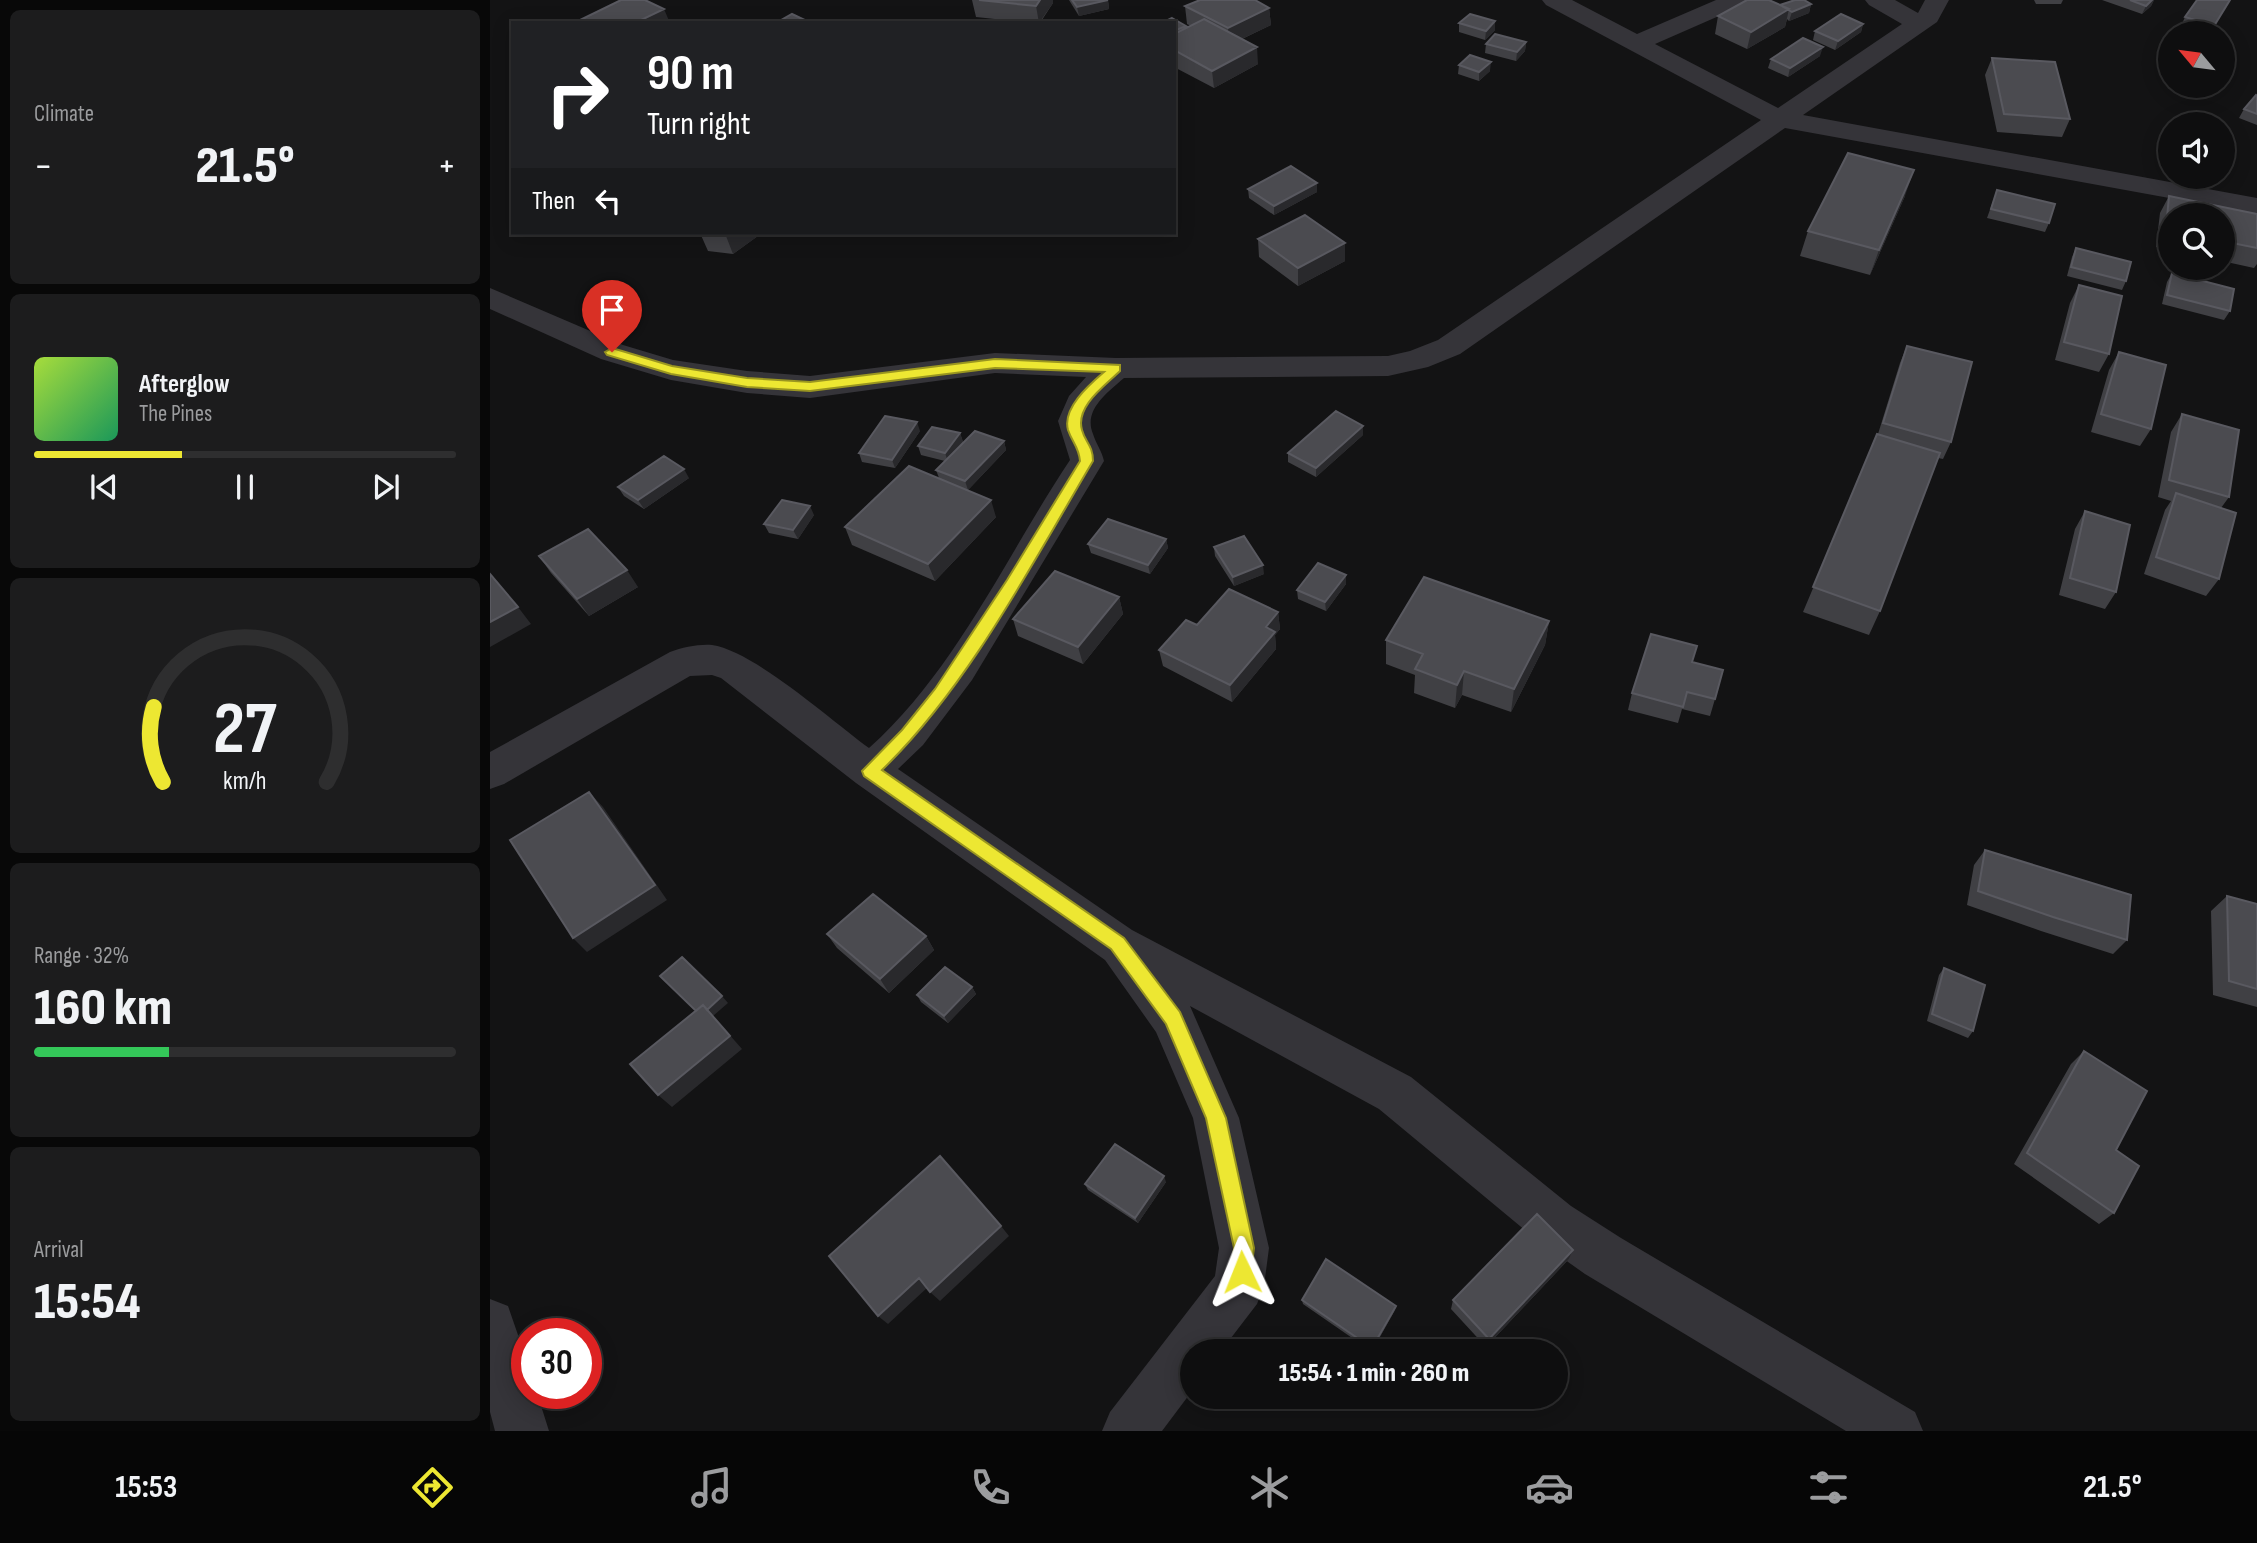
<!DOCTYPE html>
<html lang="en">
<head>
<meta charset="utf-8">
<style>
  :root { --surface:#0e0e0f; --page:#1c1c1d; --text:#f1f3f6; --muted:#9b9c9e; --line:#2e2e2f; --accent:#ede732 }
  body { margin:0; font-family:"Sofia Sans Condensed",sans-serif; background:var(--page); color:var(--text); height:100vh; display:flex; flex-direction:column; font-size:26px; white-space:nowrap }
  * { box-sizing:border-box; margin:0 }
  p { font-size:23px; color:var(--muted) }
  .icon { flex:none; width:38px; height:38px; fill:none; stroke:currentColor; stroke-width:2; stroke-linecap:round; stroke-linejoin:round }
  .map { position:relative; flex:1; overflow:hidden }
  .side { display:flex; flex-direction:column; gap:10px; padding:10px; background:#080808; width:490px }
  .side>* { flex:none }
  .top-card { position:absolute; left:21px; top:21px; width:665px; height:214px; border-radius:0px; box-shadow:0 4px 18px #0003,0 0 0 2px var(--line); background:#202124; color:#fff; overflow:hidden }
  .needle { width:46px; rotate:299deg }
  .controls { position:absolute; left:1668px; top:21px; display:grid; gap:14px }
  .controls a { display:grid; place-items:center; width:77px; height:77px; border-radius:50%; background:var(--surface); box-shadow:0 4px 18px #0003,0 0 0 2px var(--line); font-size:35px }
  .speed { position:absolute; left:21px; top:1318px; display:flex; gap:14px; font-size:35px; font-weight:700; text-align:center }
  .speed>* { display:grid; place-content:center; width:91px; height:91px; border-radius:50%; background:var(--surface); box-shadow:0 4px 18px #0003,0 0 0 2px var(--line); line-height:1 }
  .speed .limit { border:10px solid #d22; background:#fff; color:#111 }
  .pin { position:absolute; display:grid; place-items:center; width:60px; height:60px; color:#fff; margin:-72px -30px; border-radius:50% 50% 50% 0; rotate:-45deg; box-shadow:0 0 7px #0007 }
  .pin .icon { rotate:45deg }
  .me { position:absolute; width:77px; margin:-38px; rotate:358deg; stroke-linejoin:round; filter:drop-shadow(0 0 5px #0008) }
  .turn { display:flex; align-items:center; gap:24px; height:147px; padding:0 21px; font-size:32px }
  .turn .icon { width:91px; height:91px; stroke-width:2.5 }
  .turn b { display:block; font-size:49px; line-height:60px }
  .then { display:flex; align-items:center; height:66px; padding:0 21px; background:#0003; gap:14px; font-size:26px }
  .big { font-size:52px; font-weight:800; line-height:1.1 }
  .side .tile { flex:1; display:flex; flex-direction:column; justify-content:center; gap:10px; min-width:0; padding:0 24px; border-radius:10px; background:var(--page) }
  .side .dial { align-items:center; gap:0 }
  .dial svg { height:182px; overflow:visible; fill:none; stroke:var(--line); stroke-width:7; stroke-linecap:round; text-anchor:middle }
  .dial text { fill:var(--text); stroke:none }
  .song { display:flex; align-items:center; gap:21px }
  .cover { width:84px; height:84px; border-radius:10px; background:linear-gradient(135deg,hsl(80 70% 55%),hsl(150 70% 35%)) }
  .played { height:7px; border-radius:4px; background:linear-gradient(90deg,var(--accent) 35%,var(--line) 35%) }
  .keys { display:flex; justify-content:space-around; direction:ltr }
  .heat { display:flex; justify-content:space-between; align-items:center; font-size:38px; direction:ltr }
  .charge { height:10px; border-radius:5px; background:linear-gradient(90deg,#34c759 32%,var(--line) 0) }
  .trip { position:absolute; left:690px; top:1339px; width:388px; height:70px; border-radius:35px; background:var(--surface); box-shadow:0 4px 18px #0003,0 0 0 2px var(--line); font-weight:800; line-height:70px; text-align:center }
  .tab-bar { display:flex; height:112px; justify-content:space-around; align-items:center; background:#060606; color:var(--muted) }
  .tab-bar .icon { width:49px; height:49px }
  .tab-bar .on { color:var(--accent) }
  .tab-bar b { font-size:32px; color:var(--text) }
  main { display:flex; flex:1; min-height:0 }
  .map>svg:first-child { display:block }
  .lines { fill:none; stroke-linecap:round; stroke-linejoin:round }
  .minor { fill:#353439; fill-rule:evenodd }
  .wall { fill:#404044 }
  .shaded-wall { fill:#29292c }
  .building { fill:#4b4b50; stroke:#595960; stroke-width:2 }
  .route { fill:#ede732; stroke:#9a9620; stroke-width:2 }
</style>
</head>
<body>
<main>
<section class="side">
<div class="tile"><p>Climate</p>
<div class="heat"><a>−</a><b class="big">21.5°</b><a>+</a></div>
</div>
<div class="tile">
<div class="song"><i class="cover"></i><div><b>Afterglow</b><p>The Pines</p></div></div>
<div class="played"></div>
<div class="keys"><svg class="icon" aria-label="previous" viewBox="0 0 24 24"><path d="M18 5L8 12l10 7zM5 5v14"/></svg><svg class="icon" aria-label="pause" viewBox="0 0 24 24"><path d="M8 5v14M16 5v14"/></svg><svg class="icon" aria-label="next" viewBox="0 0 24 24"><path d="M6 5l10 7-10 7zM19 5v14"/></svg></div>
</div>
<div class="tile dial"><svg viewBox="0 0 100 80">
<path d="M14 69A42 42 0 1 1 86 69"/>
<path d="M14 69A42 42 0 0 1 10 36" stroke="#ede732"/>
<text x="50" y="56" font-size="32" font-weight="700">27</text>
<text x="50" y="72" font-size="11">km/h</text>
</svg></div>
<div class="tile"><p>Range · 32%</p><b class="big">160 km</b><div class="charge"></div></div>
<div class="tile"><p>Arrival</p><b class="big">15:54</b></div>
</section>
<div class="map">
<svg width="1767" height="1431" viewBox="0 0 1767 1431">
  <rect width="100%" height="100%" fill="#131314"/>
  <g class="lines">
    <!-- minor -->
    <path class="minor" d="M1052 0H1082L1147 34 1226 0H1258L1254 5 1165 44 1288 108 1412 24 1379 5 1375 0H1405L1428 13 1435 0H1459L1447 22 1313 115 1767 198V214L1295 128 970 354 938 367 898 376 634 378C617 393 593 410 603 434 606 444 612 451 614 461L482 680 433 745 408 769 642 930 921 1077 1081 1206 1131 1238 1425 1412 1433 1431H1356L1095 1274 1047 1240 889 1109 700 1006 749 1118 779 1248 774 1286 767 1304 731 1351H702V1391L672 1431H612L620 1412 725 1276 729 1248 703 1118 666 1032 615 960 366 783 231 678 222 675 200 676 14 784 0 789V752L180 652C193 647 209 644 222 645 264 651 342 721 379 748 466 670 516 556 580 460L568 421 579 396 596 377 505 373 320 398 257 393 181 380 111 359 0 309V288L133 345 183 360 257 371 320 376 505 353 626 358 898 356 920 351 948 340 1271 120 1056 5Z
      M0 1299 18 1306 37 1361V1393H47L59 1431H5L0 1412Z"/>
  </g>
  <!-- wall -->
  <path class="wall" d="M482 0H563V3L550 23H542L486 17Z
    M579 0H618L619 9 589 16Z
    M1544 0H1573L1571 4H1546Z
    M1612 0H1664L1661 6 1652 14Z
    M1740 0 1720 33H1715L1691 26 1695 17Z
    M1321 4 1319 13 1299 21 1297 19 1295 27 1257 49 1225 34 1228 16 1290 5Z
    M695 6 779 8 781 25 752 39 768 64 724 88 684 67V23L696 28 701 26 697 24Z
    M969 23 1005 30 995 40 969 32Z
    M1373 24 1371 32 1345 50 1323 40 1325 31Z
    M1036 42 1035 51 1026 61 995 53 996 44Z
    M1330 56 1298 77 1278 68 1281 59Z
    M1502 58 1580 119 1572 137 1507 132 1495 75Z
    M969 65 1000 71 989 81 968 74Z
    M1767 96V125L1749 118 1754 109Z
    M758 189 827 192 784 215 759 198Z
    M1507 190 1559 223 1555 232 1497 218Z
    M1415 196 1380 275 1310 256 1318 231Z
    M1679 196 1767 214V264L1764 268 1732 261V215H1680V250L1666 247 1670 213Z
    M210 233H272L243 254 218 251Z
    M768 239 855 261 808 286 769 257Z
    M1586 248 1636 281 1632 290 1577 276 1582 257Z
    M1682 273 1740 311 1734 320 1672 304 1677 282Z
    M1589 285 1619 354 1609 372 1565 360 1580 303Z
    M1417 346 1461 442 1453 459 1448 458 1390 611 1379 635 1313 612 1388 434 1410 363Z
    M1629 352 1661 429 1650 446 1601 432 1619 370Z
    M1692 414 1739 497 1731 508 1729 579 1716 596 1654 574 1675 510 1681 501 1668 497 1681 432Z
    M430 431 405 468 372 462 369 453Z
    M470 433 473 442 514 441 516 450 478 490 506 517 445 581 362 545 355 527 449 478 446 470 455 461 431 455 428 446Z
    M873 435 826 477 798 462V453Z
    M199 478 154 509 134 496 128 487Z
    M1595 511 1626 592 1615 609 1569 595 1585 529Z
    M324 515 308 539 279 533 274 524Z
    M676 539 678 548 660 574 601 553 598 544Z
    M724 547 774 574 744 586 725 556Z
    M49 556 148 587 99 616 61 573Z
    M856 575V584L836 611 808 599 807 590Z
    M629 597 633 614 593 664 528 636 523 619Z
    M788 612 790 629 785 635 786 649 742 702 673 666 669 650 707 625Z
    M1059 621 1055 645 1021 712 972 695 965 708 924 693 925 675 896 664V640Z
    M1202 662 1225 699 1220 716 1192 709 1188 723 1138 710 1142 693Z
    M1495 850 1637 940 1623 954 1551 931 1477 905 1484 865Z
    M1737 896 1767 904V1007L1723 995 1721 911Z
    M337 934 436 936 444 950 399 993 347 948Z
    M1454 968 1483 1031 1478 1038 1437 1021 1449 975Z
    M482 987 486 994 458 1023 431 1002 427 995Z
    M1594 1051 1626 1150 1624 1213 1609 1224 1524 1164 1581 1064Z
    M676 1182 648 1223 598 1190 595 1184Z
    M1083 1250 1079 1259 996 1347 961 1309 963 1300Z
    M812 1300 905 1310 882 1351H881L813 1304Z"/>
  <!-- shaded-wall -->
  <path class="shaded-wall" d="M550 0H563V3L549 23 546 6Z
    M618 0 619 9 589 16 587 7Z
    M1662 0H1664L1661 6 1652 14 1656 6Z
    M1321 4 1319 13 1299 21 1302 12Z
    M779 8 781 25 739 45 738 28Z
    M174 9 180 23H145Z
    M1299 9 1295 27 1257 49 1261 32Z
    M1005 21V30L995 40 996 31Z
    M1373 24 1371 32 1345 50 1348 41Z
    M1036 42 1035 51 1026 61 1027 52Z
    M767 47 768 64 724 88 722 71Z
    M1333 47 1330 56 1298 77 1300 68Z
    M1001 62 1000 71 989 81V72Z
    M1424 170 1415 196 1380 275 1389 250Z
    M827 183V192L784 215V206Z
    M240 233H272L243 254 236 236Z
    M855 243V261L808 286V268Z
    M427 422 430 431 405 468 402 460Z
    M873 426V435L826 477V468Z
    M470 433 473 442 458 462 455 453Z
    M514 441 516 450 478 490 475 481Z
    M194 469 199 478 154 509 148 500Z
    M501 500 506 517 445 581 438 564Z
    M320 506 324 515 308 539 303 530Z
    M676 539 678 548 660 574 658 565Z
    M773 565 774 574 744 586 743 577Z
    M137 570 148 587 99 616 87 599Z
    M856 575V584L836 611 835 602Z
    M629 597 633 614 593 664 588 647Z
    M28 607 41 624 0 647V622Z
    M788 612 790 629 785 635 786 649 742 702 740 685 776 627Z
    M1059 621 1055 645 1021 712 1024 689Z
    M974 671 972 695 965 708 967 685Z
    M99 792 113 807 177 900 97 952 83 938Z
    M436 936 444 950 399 993 390 979Z
    M482 987 486 994 458 1023 454 1016Z
    M232 996 238 1003 223 1016 252 1049 182 1107 168 1095 210 1015Z
    M674 1176 676 1182 648 1223 645 1218Z
    M511 1226 519 1236 450 1301 440 1292Z
    M1083 1250 1079 1259 996 1347 999 1339Z
    M429 1278 438 1287 398 1324 388 1316Z
    M906 1306 905 1310 882 1351V1348Z"/>
  <!-- building -->
  <path class="building" d="M131 0H155L174 9 145 23H84Z
    M489 0H550L546 6Z
    M582 0H618L587 7Z
    M710 0H765L779 8 738 28 695 6Z
    M1257 0H1279L1299 9 1261 32 1228 16Z
    M1305 0H1314L1321 4 1302 12 1290 5Z
    M1640 0H1662L1656 6Z
    M1707 0H1740L1724 26 1695 17Z
    M302 14 321 23H286Z
    M980 14 1005 21 996 31 969 23Z
    M1351 14 1373 24 1348 41 1325 31Z
    M682 18 696 26 684 31V23H672Z
    M714 19 767 47 722 71 684 50V34Z
    M1005 34 1036 42 1027 52 996 44Z
    M1313 38 1333 47 1300 68 1281 59Z
    M980 55 1001 62 989 72 969 65Z
    M1502 58 1565 62 1580 119 1514 114Z
    M1766 95 1767 96V114L1754 109Z
    M1358 153 1424 170 1389 250 1318 231Z
    M801 166 827 183 784 206 758 189Z
    M1507 190 1565 204 1559 223 1501 209Z
    M1679 196 1767 214V248L1732 241V215H1680V230L1676 229Z
    M815 215 855 243 808 268 768 239Z
    M210 233H240L236 236Z
    M1586 248 1641 262 1636 281 1581 267Z
    M1682 273 1744 289 1740 311 1677 295Z
    M1589 285 1632 296 1619 354 1574 342Z
    M1417 346 1482 362 1461 442 1393 423Z
    M1629 352 1676 365 1661 429 1611 414Z
    M846 411 873 426 826 468 798 453Z
    M1692 414 1749 430 1739 497 1679 480Z
    M395 416 427 422 402 460 369 453Z
    M442 427 470 433 455 453 428 446Z
    M485 431 514 441 475 481 446 470Z
    M1387 434 1450 453 1390 611 1323 587Z
    M174 456 194 469 148 500 128 487Z
    M419 466 501 500 438 564 355 527Z
    M1686 493 1746 513 1729 579 1666 557Z
    M292 500 320 506 303 530 274 524Z
    M1595 511 1640 525 1626 592 1580 578Z
    M618 519 676 539 658 565 598 544Z
    M98 529 137 570 87 599 49 556Z
    M754 536 773 565 743 577 724 547Z
    M828 563 856 575 835 602 807 590Z
    M565 571 629 597 588 647 523 619Z
    M0 574 28 607 0 622Z
    M934 577 1059 621 1024 689 974 671 967 685 925 669 933 654 896 640Z
    M739 589 788 612 776 627 785 632 740 685 669 650 696 620 707 625Z
    M1161 634 1207 646 1202 662 1233 670 1225 699 1197 692 1193 707 1142 693Z
    M99 792 165 885 83 938 20 840Z
    M1495 850 1641 895 1637 940 1563 917 1488 891Z
    M383 894 436 936 390 979 337 934Z
    M1737 896 1767 904V989L1739 981Z
    M192 957 232 996 217 1010 213 1005 206 1011 170 976Z
    M455 967 482 987 454 1016 427 995Z
    M1454 968 1495 985 1483 1031 1442 1014Z
    M213 1005 240 1036 168 1095 140 1064Z
    M1594 1051 1657 1091 1626 1150 1649 1166 1624 1213 1537 1153Z
    M625 1144 674 1176 645 1218 595 1184Z
    M450 1156 511 1226 440 1292 429 1278 388 1316 339 1256Z
    M1047 1214 1083 1250 999 1339 963 1300Z
    M836 1259 906 1306 882 1348 812 1300Z"/>
  <!-- route -->
  <path class="route" d="M122 348 182 366 257 378 320 382 505 359 630 365V371C616 385 585 406 592 430 595 442 603 445 603 461 542 564 478 687 392 770L634 938 690 1012 736 1118 764 1248 760 1279 752 1282 745 1279 742 1272 744 1248 716 1118 676 1024 621 949 374 776 372 771 412 730 445 689 517 580 590 461C589 447 582 442 578 430 572 408 599 385 614 372L505 368 320 391 257 387 181 374 117 355 115 352Z"/>
</svg>
<div class="controls">
<a><svg class="needle" viewBox="-14 -14 28 28"><path d="M0-13l5 13h-10z" fill="#e53935"/><path d="M0 13l5-13h-10z" fill="#9b9c9e"/></svg></a>
<a><svg class="icon" aria-label="sound" viewBox="0 0 24 24"><path d="M4 9h4l5-4v14l-5-4H4zM17 9q2 3 0 6"/></svg></a>
<a><svg class="icon" aria-label="search" viewBox="0 0 24 24"><circle cx="10" cy="10" r="6"/><path d="M15 15l6 6"/></svg></a>
</div>
<div class="speed"><div class="limit">30</div></div>
<div class="pin" style="left:122px;top:352px;background:#d93025"><svg class="icon" aria-label="arrive" viewBox="0 0 24 24"><path d="M6 21V4h12l-3 4 3 4H6"/></svg></div>
<svg class="me" style="left:752px;top:1272px" viewBox="-20 -20 40 40"><path d="M0-17L14 15 0 8-14 15z" fill="#ede732" stroke="#fff" stroke-width="4"/></svg>
<div class="trip">15:54 · 1 min · 260 m</div>
<div class="top-card">
<div class="turn"><svg class="icon" aria-label="right" viewBox="0 0 24 24"><path d="M7 20v-9h11M14 6l5 5-5 5"/></svg><div><b>90 m</b>Turn right</div></div>
<div class="then">Then<svg class="icon" aria-label="left" viewBox="0 0 24 24"><path d="M17 20v-9H6M10 6l-5 5 5 5"/></svg></div>
</div>
</div>
</main>
<nav class="tab-bar">
<b>15:53</b>
<svg class="icon on" aria-label="directions" viewBox="0 0 24 24"><path d="M12 3l9 9-9 9-9-9zM9 14v-3h6M13 9l2 2-2 2"/></svg>
<svg class="icon" aria-label="music" viewBox="0 0 24 24"><path d="M9 18V5l10-2v13"/><circle cx="6" cy="18" r="3"/><circle cx="16" cy="16" r="3"/></svg>
<svg class="icon" aria-label="phone" viewBox="0 0 24 24"><path d="M5 4h4l2 5-3 2q2 4 5 5l2-3 5 2v4C11 20 4 13 5 4z"/></svg>
<svg class="icon" aria-label="climate" viewBox="0 0 24 24"><path d="M12 3v18M4 7l16 10M4 17L20 7"/></svg>
<svg class="icon" aria-label="car" viewBox="0 0 24 24"><path d="M5 17H2v-5l4-1 3-4h7l3 4 3 1v5h-3M9 17h6M6 11h13"/><circle cx="7" cy="17" r="2"/><circle cx="17" cy="17" r="2"/></svg>
<svg class="icon" aria-label="filters" viewBox="0 0 24 24"><path d="M4 7h16M4 17h16"/><circle cx="9" cy="7" r="2"/><circle cx="15" cy="17" r="2"/></svg>
<b>21.5°</b>
</nav>
</body>
</html>
